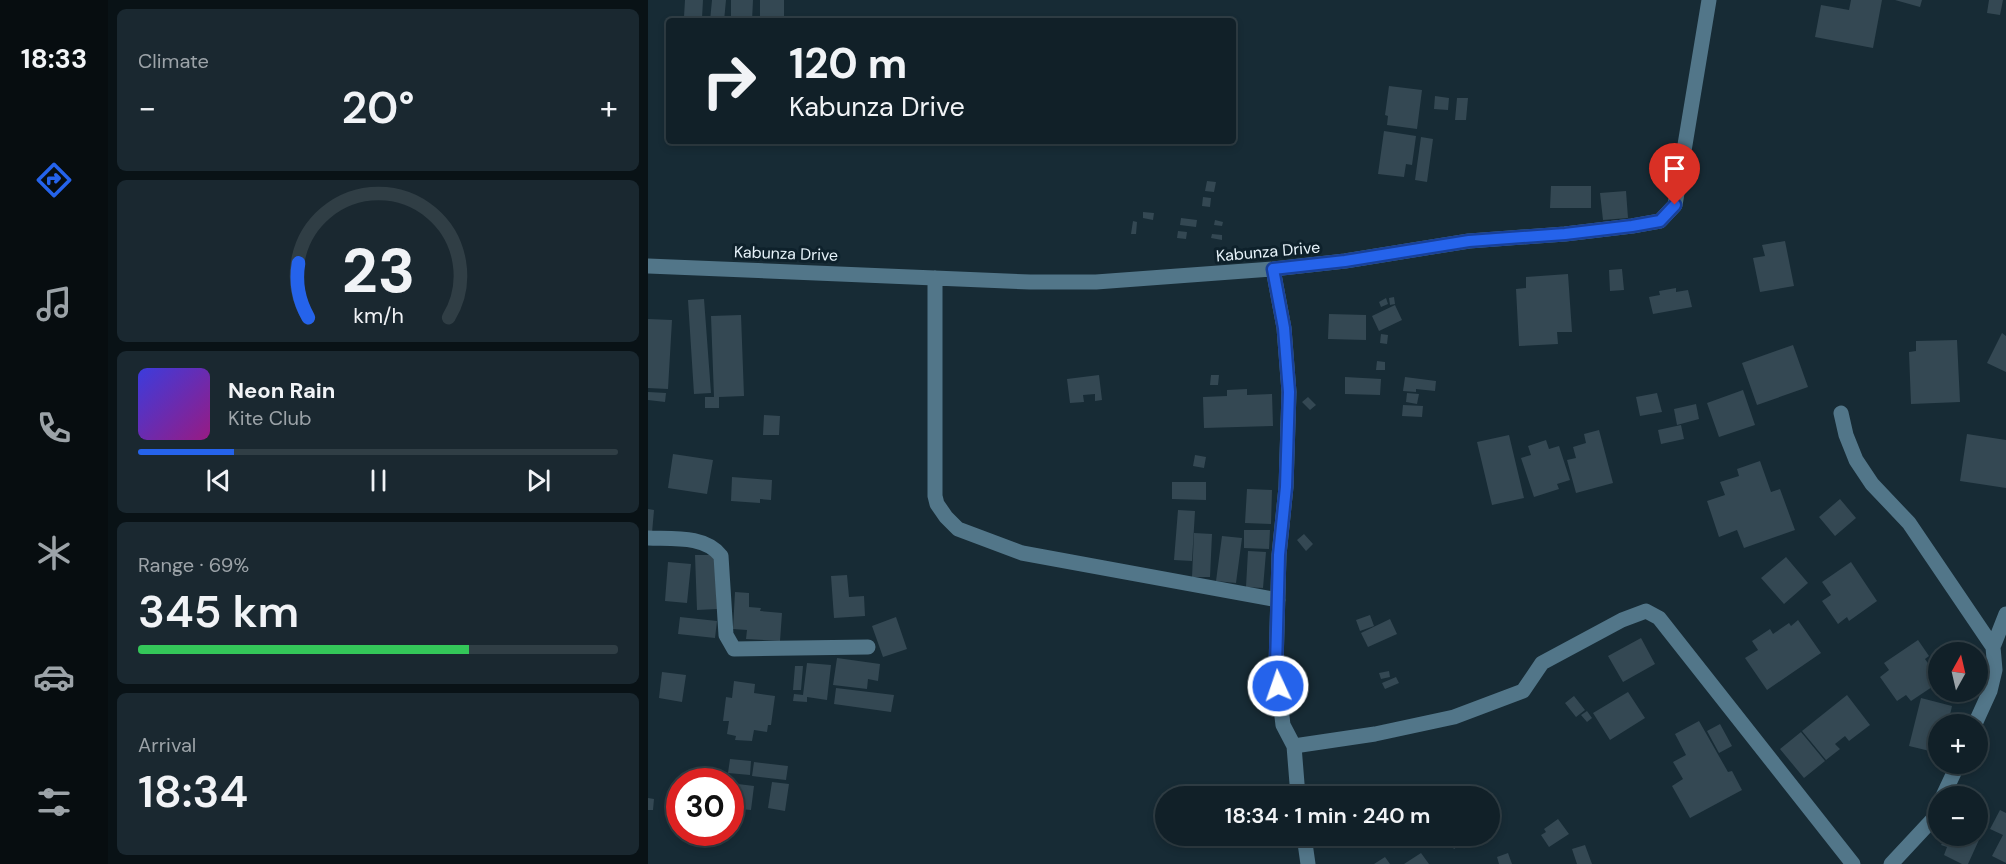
<!DOCTYPE html>
<html lang="en">
<head>
<meta charset="utf-8">
<style>
  :root { --surface:#112028; --page:#1a2830; --text:#f1f3f6; --muted:#9ca3a8; --line:#303e45; --accent:#2563eb }
  body { margin:0; font-family:"DM Sans",sans-serif; background:var(--page); color:var(--text); height:100vh; display:flex; flex-direction:column; font-size:22px; white-space:nowrap }
  * { box-sizing:border-box; margin:0 }
  p { font-size:20px; color:var(--muted) }
  .icon { flex:none; width:33px; height:33px; fill:none; stroke:currentColor; stroke-width:2; stroke-linecap:round; stroke-linejoin:round }
  .map { position:relative; flex:1; overflow:hidden }
  .details { display:flex; flex-direction:column; gap:9px; padding:9px; background:#091216; width:540px }
  .details>* { flex:none }
  .hud { position:absolute; left:18px; top:18px; width:570px; height:126px; border-radius:6px; box-shadow:0 3px 9px #0003,0 0 0 2px var(--line); background:#112028; color:var(--text); overflow:hidden }
  .needle { width:39px; rotate:8deg }
  .tools { position:absolute; left:1280px; top:642px; display:grid; gap:12px }
  .tools a { display:grid; place-items:center; width:60px; height:60px; border-radius:50%; background:var(--surface); box-shadow:0 3px 9px #0003,0 0 0 2px var(--line); font-size:30px }
  .speed { position:absolute; left:18px; top:768px; display:flex; gap:12px; font-size:30px; font-weight:700; text-align:center }
  .speed>* { display:grid; place-content:center; width:78px; height:78px; border-radius:50%; background:var(--surface); box-shadow:0 3px 9px #0003,0 0 0 2px var(--line); line-height:1 }
  .speed .limit { border:9px solid #d22; background:#fff; color:#111 }
  .pin { position:absolute; display:grid; place-items:center; width:51px; height:51px; color:#fff; margin:-62px -26px; border-radius:50% 50% 50% 0; rotate:-45deg; box-shadow:0 0 6px #0007 }
  .pin .icon { rotate:45deg }
  .me { position:absolute; width:66px; margin:-33px; rotate:357deg; stroke-linejoin:round; filter:drop-shadow(0 0 4px #0008) }
  .turn { display:flex; align-items:center; gap:21px; height:126px; padding:0 24px; font-size:27px }
  .turn .icon { width:78px; height:78px; stroke-width:2.5 }
  .turn b { display:block; font-size:42px; line-height:51px }
  .big { font-size:45px; font-weight:600; line-height:1.1 }
  .details .tile { flex:1; display:flex; flex-direction:column; justify-content:center; gap:9px; min-width:0; padding:0 21px; border-radius:9px; background:var(--page) }
  .details .dial { align-items:center; gap:0 }
  .dial svg { height:156px; overflow:visible; fill:none; stroke:var(--line); stroke-width:7; stroke-linecap:round; text-anchor:middle }
  .dial text { fill:var(--text); stroke:none }
  .song { display:flex; align-items:center; gap:18px }
  .cover { width:72px; height:72px; border-radius:9px; background:linear-gradient(135deg,hsl(240 70% 55%),hsl(310 70% 35%)) }
  .played { height:6px; border-radius:3px; background:linear-gradient(90deg,var(--accent) 20%,var(--line) 20%) }
  .keys { display:flex; justify-content:space-around; direction:ltr }
  .heat { display:flex; justify-content:space-between; align-items:center; font-size:33px; direction:ltr }
  .charge { height:9px; border-radius:4px; background:linear-gradient(90deg,#34c759 69%,var(--line) 0) }
  .trip { position:absolute; left:507px; top:786px; width:345px; height:60px; border-radius:30px; background:var(--surface); box-shadow:0 3px 9px #0003,0 0 0 2px var(--line); font-weight:600; line-height:60px; text-align:center }
  main { display:flex; flex:1; min-height:0 }
  .tab-bar { display:flex; flex-direction:column; width:108px; justify-content:space-around; align-items:center; background:#070d10; color:var(--muted) }
  .tab-bar .icon { width:42px; height:42px }
  .tab-bar .selected { color:var(--accent) }
  .tab-bar b { font-size:27px; color:var(--text) }
  .map>svg:first-child { display:block }
  .building { fill:#344853 }
  .lines { fill:none; stroke-linecap:round; stroke-linejoin:round }
  .minor { stroke:#527689; stroke-width:15 }
  .route-casing { stroke:#184099; stroke-width:15 }
  .route { stroke:#2563eb; stroke-width:10 }
  .labels { text-anchor:middle; stroke-width:6; stroke-linejoin:round; paint-order:stroke }
  .street-label { font-size:16px; fill:#e7f3fa; stroke:#0e212b }
</style>
</head>
<body>
<main>
<nav class="tab-bar">
<b>18:33</b>
<svg class="icon selected" aria-label="directions" viewBox="0 0 24 24"><path d="M12 3l9 9-9 9-9-9zM9 14v-3h6M13 9l2 2-2 2"/></svg>
<svg class="icon" aria-label="music" viewBox="0 0 24 24"><path d="M9 18V5l10-2v13"/><circle cx="6" cy="18" r="3"/><circle cx="16" cy="16" r="3"/></svg>
<svg class="icon" aria-label="phone" viewBox="0 0 24 24"><path d="M5 4h4l2 5-3 2q2 4 5 5l2-3 5 2v4C11 20 4 13 5 4z"/></svg>
<svg class="icon" aria-label="climate" viewBox="0 0 24 24"><path d="M12 3v18M4 7l16 10M4 17L20 7"/></svg>
<svg class="icon" aria-label="car" viewBox="0 0 24 24"><path d="M5 17H2v-5l4-1 3-4h7l3 4 3 1v5h-3M9 17h6M6 11h13"/><circle cx="7" cy="17" r="2"/><circle cx="17" cy="17" r="2"/></svg>
<svg class="icon" aria-label="filters" viewBox="0 0 24 24"><path d="M4 7h16M4 17h16"/><circle cx="9" cy="7" r="2"/><circle cx="15" cy="17" r="2"/></svg>
</nav>
<section class="details">
<div class="tile"><p>Climate</p>
<div class="heat"><a>−</a><b class="big">20°</b><a>+</a></div>
</div>
<div class="tile dial"><svg viewBox="0 0 100 80">
<path d="M14 69A42 42 0 1 1 86 69"/>
<path d="M14 69A42 42 0 0 1 9 41" stroke="#2563eb"/>
<text x="50" y="56" font-size="32" font-weight="700">23</text>
<text x="50" y="72" font-size="11">km/h</text>
</svg></div>
<div class="tile">
<div class="song"><i class="cover"></i><div><b>Neon Rain</b><p>Kite Club</p></div></div>
<div class="played"></div>
<div class="keys"><svg class="icon" aria-label="previous" viewBox="0 0 24 24"><path d="M18 5L8 12l10 7zM5 5v14"/></svg><svg class="icon" aria-label="pause" viewBox="0 0 24 24"><path d="M8 5v14M16 5v14"/></svg><svg class="icon" aria-label="next" viewBox="0 0 24 24"><path d="M6 5l10 7-10 7zM19 5v14"/></svg></div>
</div>
<div class="tile"><p>Range · 69%</p><b class="big">345 km</b><div class="charge"></div></div>
<div class="tile"><p>Arrival</p><b class="big">18:34</b></div>
</section>
<div class="map">
<svg width="1358" height="864" viewBox="0 0 1358 864">
  <rect width="100%" height="100%" fill="#172b35"/>
  <!-- building -->
  <path class="building" d="M37 0H55L54 18 36 17Z
    M64 0H78L76 21H62Z
    M83 0H105L104 21H83Z
    M112 0H136V21H112Z
    M1203 0H1234L1225 48 1167 37 1173 5 1201 10Z
    M1247 0H1274L1272 7Z
    M1341 0H1355L1352 15 1339 13Z
    M741 86 774 90 769 129 739 125 740 116 737 115Z
    M787 96 801 98 800 110 786 109Z
    M809 98H820L818 120H807Z
    M736 131 768 136 764 165 758 164 756 177 730 174Z
    M773 137 785 139 779 182 767 180Z
    M559 181 568 182 566 192 557 191Z
    M903 186H943V208H902Z
    M978 191 980 218 955 220 952 193Z
    M555 197 563 198 562 207 554 206Z
    M495 212 506 213 505 220 495 218Z
    M533 218 549 220 548 227 532 225Z
    M567 220 575 222 574 226 566 225Z
    M485 221 489 222 488 234H483Z
    M530 231 539 232 538 239 529 238Z
    M564 234 574 235V240L563 238Z
    M1137 241 1146 286 1112 292 1105 258 1117 256 1114 245Z
    M974 269 976 290 962 291 961 270Z
    M920 274 924 332H909L910 344 871 346 868 289 878 288V277Z
    M1028 288V292L1040 290 1044 307 1005 314 1001 297 1012 295 1011 291Z
    M746 297 747 304 742 305 741 298Z
    M738 298 740 304 733 307 731 302Z
    M56 299 63 393 46 394 40 300Z
    M747 305 754 320 731 331 724 316Z
    M681 314 718 315V340L680 339Z
    M93 315 96 396 71 397V408H57V397H66L63 316Z
    M0 319 24 320 20 389 0 388Z
    M1354 333 1358 336V372L1339 363Z
    M733 334 740 335 739 344 732 343Z
    M1309 340 1312 402 1263 404 1261 352 1268 351V341Z
    M1145 345 1160 387 1109 405 1094 363Z
    M729 361 737 362V370H728Z
    M451 375 454 400 447 401V394L435 395 436 402 422 403 419 379Z
    M563 375H571L570 385H562Z
    M697 377 733 379 732 395 697 394Z
    M757 377 788 381 787 391 768 389V392L755 391Z
    M599 389V395L624 394 625 426 556 428 555 397 579 396V390Z
    M1095 390 1107 425 1071 437 1059 403Z
    M0 392 18 393 17 402 0 400Z
    M759 393 771 394 769 404 758 402Z
    M1009 393 1014 412 992 416 988 397Z
    M660 397 668 405 662 410 654 402Z
    M1048 404 1051 419 1029 425 1026 409Z
    M755 405 775 406 774 417 754 416Z
    M116 415 132 416 131 435H115Z
    M1033 425 1036 439 1013 444 1010 430Z
    M951 430 965 483 928 493 919 460 928 458 925 447 938 443 936 434Z
    M1319 434 1358 440V488L1312 481Z
    M861 435 876 498 844 505 829 442Z
    M898 440 901 449 911 446 922 480 909 484 911 489 886 497 873 458 883 455 880 446Z
    M25 454 65 460 59 494 20 488Z
    M547 455 558 457 556 468 545 466Z
    M1112 461 1123 492 1132 489 1147 530 1096 548 1089 530 1071 537 1059 501 1077 495 1072 482 1091 476 1089 469Z
    M84 477 124 480 123 500 112 499V503L83 501Z
    M524 482H558V500L524 499Z
    M599 489 624 490 623 524 597 523Z
    M1192 499 1208 518 1187 536 1171 517Z
    M0 509 6 510 4 533 0 532Z
    M530 510 547 511 544 561 526 560Z
    M596 530H622L621 549 596 548Z
    M546 533 564 534 562 577H544Z
    M656 534 665 544 658 551 649 540Z
    M574 536 594 538 588 583 568 581Z
    M600 551 618 552 615 588 598 587Z
    M47 555H67L69 609 49 610Z
    M1138 557 1160 583 1136 604 1113 578Z
    M20 562 43 564 39 603 17 601Z
    M1203 562 1229 601 1201 621 1199 617 1190 624 1174 601 1183 595 1174 582Z
    M199 575 201 597 216 596 217 616 186 618 183 576Z
    M87 592 101 593V607L113 608 112 611 134 613 132 641 98 639 99 630 85 629Z
    M722 615 726 626 712 631 708 620Z
    M32 617 69 621 67 638 30 634Z
    M248 617 259 649 235 657 224 626Z
    M742 619 749 634 720 647 713 633Z
    M1150 620 1173 653 1119 690 1097 658 1110 650 1104 641 1122 629 1125 634 1141 623 1143 626Z
    M993 638 1007 664 975 682 960 656Z
    M1270 640 1281 656 1277 659 1290 678V683L1263 701 1258 695 1249 701 1232 677 1241 670 1236 663Z
    M189 658 232 664 230 681 220 679 219 689 185 685Z
    M159 663 183 665 179 700 159 697V702L145 701 146 694 155 695Z
    M147 666H155L153 690H145Z
    M741 671 742 677 733 679 731 673Z
    M14 672 38 675 34 702 11 698Z
    M748 677 751 683 737 689 734 683Z
    M86 681 107 684 106 693 127 696 123 725H120L119 732 106 730 104 741 87 740 88 736 79 734 81 721H75L78 697 84 698Z
    M188 688 246 695 243 712 186 704Z
    M980 692 997 718 962 740 945 713Z
    M1199 695 1222 725 1201 741 1197 736 1187 744 1192 749 1178 760 1154 731Z
    M926 696 937 710 928 717 917 703Z
    M1273 698 1304 706 1300 724H1290V753L1261 746Z
    M939 711 944 718 939 722 933 715Z
    M1051 721 1080 772 1084 771 1094 790 1042 818 1024 786 1035 779 1025 762 1038 755 1027 734Z
    M1072 724 1084 746 1071 753 1059 731Z
    M1153 732 1177 761 1156 778 1132 749Z
    M82 759 103 761 102 775 80 773Z
    M106 762 140 766 138 780 104 776Z
    M124 782 141 784 137 811 120 808Z
    M82 783 106 786 103 810 82 808Z
    M0 798 6 799 5 810H0Z
    M1352 810 1358 813V863L1344 856 1355 835 1342 829Z
    M1329 815 1340 820 1320 864H1314L1296 855 1299 847 1293 845 1298 836H1329Z
    M910 819 921 834 901 847 893 835 898 832 896 829Z
    M38 832H66L65 840 38 838Z
    M796 836H825L806 849Z
    M937 845 944 864H929L924 849Z
    M773 853 781 864H756Z
    M860 853 864 864H851L849 857Z
    M737 857 742 864H726Z"/>
  <g class="lines">
    <!-- minor -->
    <path class="minor" d="M0 266 382 282H448L625 269 697 261 821 241 917 234 984 226 1012 221 1027 205 1061 0
      M625 269 636 328 641 392 638 487 631 555 628 666 635 725 646 746 650 796
      M287 278V496L289 504 298 517 310 529 374 553 630 600
      M1193 413 1198 435 1208 460 1224 484 1261 523 1345 647 1347 670 1342 691 1327 724
      M0 538C24 539 57 535 73 556L78 635 86 649 220 647
      M1345 647 1358 614
      M646 746 727 734 806 717 875 691 894 663 974 620 998 611 1011 618 1205 864
      M1295 796 1310 764
      M656 836 660 864
      M1243 864 1285 819 1290 809"/>
  </g>
  <g class="lines">
    <!-- route casing -->
    <g class="route-casing">
      <path id="route" d="M630 686 628 666 631 555 638 487 641 392 636 328 625 269 697 261 821 241 917 234 984 226 1012 221 1027 205"/>
    </g>
    <!-- route -->
    <use href="#route" class="route"/>
  </g>
  <g class="labels">
    <!-- street labels -->
    <g class="street-label">
      <text transform="translate(620 251) rotate(-5)" y="6">Kabunza Drive</text>
      <text transform="translate(138 253) rotate(2)" y="6">Kabunza Drive</text>
    </g>
  </g>
</svg>
<div class="tools">
<a><svg class="needle" viewBox="-14 -14 28 28"><path d="M0-13l5 13h-10z" fill="#e53935"/><path d="M0 13l5-13h-10z" fill="#9ca3a8"/></svg></a>
<a>+</a>
<a>−</a>
</div>
<div class="speed"><div class="limit">30</div></div>
<div class="pin" style="left:1027px;top:205px;background:#d93025"><svg class="icon" aria-label="arrive" viewBox="0 0 24 24"><path d="M6 21V4h12l-3 4 3 4H6"/></svg></div>
<svg class="me" style="left:630px;top:686px" viewBox="-20 -20 40 40"><circle r="17" fill="#2563eb" stroke="#fff" stroke-width="3"/><path d="M0-11L8 9 0 5-8 9z" fill="#fff"/></svg>
<div class="trip">18:34 · 1 min · 240 m</div>
<div class="hud">
<div class="turn"><svg class="icon" aria-label="right" viewBox="0 0 24 24"><path d="M7 20v-9h11M14 6l5 5-5 5"/></svg><div><b>120 m</b>Kabunza Drive</div></div>
</div>
</div>
</main>
</body>
</html>
